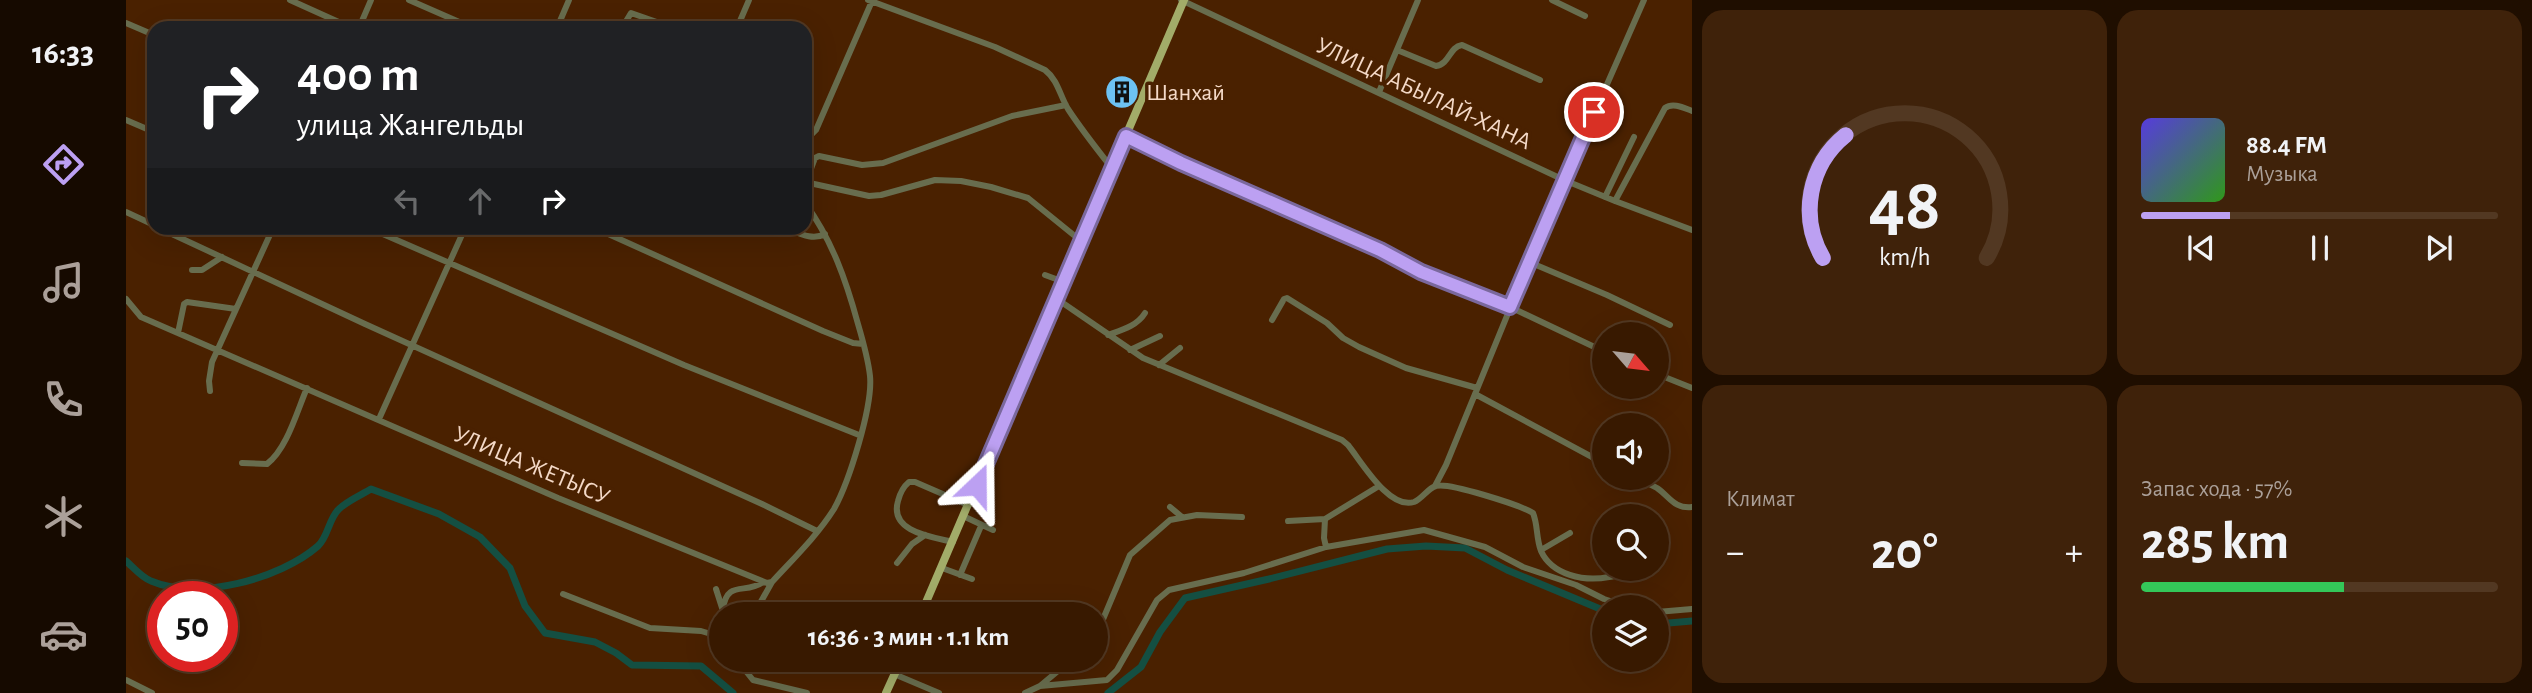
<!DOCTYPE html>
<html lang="ru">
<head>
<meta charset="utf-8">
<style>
  :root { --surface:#381900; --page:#3f220a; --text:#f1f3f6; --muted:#aba099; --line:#523822; --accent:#bca0f2 }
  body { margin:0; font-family:"Alegreya Sans",sans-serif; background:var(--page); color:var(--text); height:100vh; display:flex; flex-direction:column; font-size:26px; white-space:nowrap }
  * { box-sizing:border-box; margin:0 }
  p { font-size:23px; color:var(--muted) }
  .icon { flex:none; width:38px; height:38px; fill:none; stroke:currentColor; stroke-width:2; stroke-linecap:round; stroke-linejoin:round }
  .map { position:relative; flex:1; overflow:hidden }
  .panel { display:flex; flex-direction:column; gap:10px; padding:10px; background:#1f0e00; width:840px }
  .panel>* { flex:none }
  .hud { position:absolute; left:21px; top:21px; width:665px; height:214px; border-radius:21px; box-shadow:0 7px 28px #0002,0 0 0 2px var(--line); background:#202124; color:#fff; overflow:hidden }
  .needle { width:46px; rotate:118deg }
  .tools { position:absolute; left:1466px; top:322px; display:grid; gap:14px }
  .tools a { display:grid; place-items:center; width:77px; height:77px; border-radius:50%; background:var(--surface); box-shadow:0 7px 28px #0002,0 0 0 2px var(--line); font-size:35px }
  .speed { position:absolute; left:21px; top:581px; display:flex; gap:14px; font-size:35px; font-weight:700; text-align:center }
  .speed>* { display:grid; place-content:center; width:91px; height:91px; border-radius:50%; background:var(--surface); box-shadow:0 7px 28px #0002,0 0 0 2px var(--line); line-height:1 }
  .speed .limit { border:10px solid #d22; background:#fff; color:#111 }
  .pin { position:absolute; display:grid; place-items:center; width:60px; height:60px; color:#fff; margin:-30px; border:4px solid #fff; border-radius:50%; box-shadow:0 2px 7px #0007 }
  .me { position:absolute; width:77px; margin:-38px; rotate:23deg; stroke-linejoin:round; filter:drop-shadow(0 0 5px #0008) }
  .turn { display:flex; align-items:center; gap:24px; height:147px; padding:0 35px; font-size:32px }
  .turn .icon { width:91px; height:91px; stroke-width:2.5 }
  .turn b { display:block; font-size:49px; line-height:60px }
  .lanes { display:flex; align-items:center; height:66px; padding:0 35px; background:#0003; justify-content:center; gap:35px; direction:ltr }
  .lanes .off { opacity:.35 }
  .big { font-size:52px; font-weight:600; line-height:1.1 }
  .panel .card { flex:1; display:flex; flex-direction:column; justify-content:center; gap:10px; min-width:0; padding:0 24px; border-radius:21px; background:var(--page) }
  .panel .dial { align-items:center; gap:0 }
  .dial svg { height:182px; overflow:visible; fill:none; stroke:var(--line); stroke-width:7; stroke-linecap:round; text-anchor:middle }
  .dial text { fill:var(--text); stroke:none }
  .song { display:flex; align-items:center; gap:21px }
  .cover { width:84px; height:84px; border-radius:10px; background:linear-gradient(135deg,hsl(250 70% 55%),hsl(110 70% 35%)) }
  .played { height:7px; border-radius:4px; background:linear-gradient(90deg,var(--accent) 25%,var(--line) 25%) }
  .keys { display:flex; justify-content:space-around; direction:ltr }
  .heat { display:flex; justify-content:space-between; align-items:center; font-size:38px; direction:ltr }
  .charge { height:10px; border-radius:5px; background:linear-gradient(90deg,#34c759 57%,var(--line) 0) }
  .panel .tiles { flex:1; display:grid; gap:10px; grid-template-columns:repeat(2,1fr) }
  .trip { position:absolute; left:583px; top:602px; width:399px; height:70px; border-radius:35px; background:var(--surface); box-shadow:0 7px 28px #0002,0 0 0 2px var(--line); font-weight:600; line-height:70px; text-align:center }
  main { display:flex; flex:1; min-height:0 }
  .dock { display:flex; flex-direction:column; width:126px; justify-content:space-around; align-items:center; background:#160a00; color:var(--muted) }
  .dock .icon { width:49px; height:49px }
  .dock .active { color:var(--accent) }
  .dock b { font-size:32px; color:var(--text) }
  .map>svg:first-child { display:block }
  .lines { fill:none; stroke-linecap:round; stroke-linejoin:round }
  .canal { stroke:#144f42; stroke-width:7 }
  .minor { stroke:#686d4e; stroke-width:6 }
  .major { stroke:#a2ac69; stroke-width:8 }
  .route-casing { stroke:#7a689d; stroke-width:18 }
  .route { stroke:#bca0f2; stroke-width:12 }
  .labels { text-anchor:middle; stroke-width:7; stroke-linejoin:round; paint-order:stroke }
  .poi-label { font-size:24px; fill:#f4d9c7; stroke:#4a2100; text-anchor:start }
  .street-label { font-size:24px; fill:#f4d9c7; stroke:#4a2100 }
</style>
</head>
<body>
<main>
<nav class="dock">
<b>16:33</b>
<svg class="icon active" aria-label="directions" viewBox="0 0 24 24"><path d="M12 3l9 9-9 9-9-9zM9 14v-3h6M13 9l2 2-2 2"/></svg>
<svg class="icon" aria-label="music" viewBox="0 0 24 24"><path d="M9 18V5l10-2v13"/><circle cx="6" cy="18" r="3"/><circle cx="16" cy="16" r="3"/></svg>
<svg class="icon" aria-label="phone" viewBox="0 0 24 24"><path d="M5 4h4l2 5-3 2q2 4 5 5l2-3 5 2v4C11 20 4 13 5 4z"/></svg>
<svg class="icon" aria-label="climate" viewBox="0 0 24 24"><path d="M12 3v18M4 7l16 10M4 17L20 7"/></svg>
<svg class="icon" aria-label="car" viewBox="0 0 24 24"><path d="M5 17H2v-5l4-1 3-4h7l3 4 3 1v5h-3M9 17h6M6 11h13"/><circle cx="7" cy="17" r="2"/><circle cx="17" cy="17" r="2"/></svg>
</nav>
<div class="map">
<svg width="1566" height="693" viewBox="0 0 1566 693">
  <rect width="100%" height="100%" fill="#4a2100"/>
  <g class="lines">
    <!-- canal -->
    <path class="canal" d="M0 561C7 567 16 578 25 581 72 601 154 579 192 546 202 537 203 518 213 509 221 501 235 495 245 489L313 514 354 537 384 568 399 606 419 633 469 642 490 653 506 665 575 666 607 693
      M1531 624 1566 621
      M982 693 1015 667 1034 632 1059 598 1143 579 1261 549 1300 546 1339 548 1381 570 1479 611"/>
    <!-- minor -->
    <path class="minor" d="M164 0 226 28
      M283 0 347 28
      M742 0 869 47 919 70C932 80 934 96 942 109 955 129 970 148 985 167
      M1055 0 1438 180 1489 201 1566 230
      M1426 0 1459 16
      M0 23 28 35
      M233 28 245 0
      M431 28 443 0
      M496 28 505 13 548 28
      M611 28 623 0
      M1271 50 1310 66C1324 64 1323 47 1336 45L1414 80
      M1253 92 1292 0
      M0 120 28 132
      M1000 136 1055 163 1254 250 1295 272 1384 307 1479 352
      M679 141 690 130 746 1
      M679 182 743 196 755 195 809 180 835 181 865 187 902 198 955 241
      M680 182 689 158 693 156 736 165 757 163 886 116 940 105
      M1479 197 1508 137
      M1489 201 1539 108C1547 102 1558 108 1566 111
      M0 212 28 225
      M33 228 239 324 636 504 691 531
      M243 228 558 365 733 435
      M469 228 697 331 727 343 737 344
      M660 228C673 233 686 241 699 234
      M1403 262 1481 295 1544 325
      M66 270H76L96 257
      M919 275 938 282
      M0 299 15 317 432 498 641 583 646 582C667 559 691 536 708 509 723 482 747 406 744 376 742 358 737 341 732 324 720 280 706 240 679 203
      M931 299 1017 358 1216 440 1222 445C1235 461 1263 510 1288 502 1296 499 1302 488 1310 486 1322 482 1394 505 1407 513 1412 525 1410 538 1415 551 1426 575 1458 582 1483 577 1494 575 1505 571 1516 569
      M1146 320 1158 299 1161 298 1201 323 1217 338 1233 347 1280 368 1351 388
      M52 333 58 304 61 302 110 309
      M982 335C996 330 1011 326 1019 313
      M1004 350 1034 336
      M1033 365 1054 348
      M1531 374 1566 388
      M84 391 83 381 86 362 147 228
      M1349 394 1479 464
      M253 419 339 228
      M116 463 141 464C161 449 171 411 181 388
      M1509 478C1516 481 1524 484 1531 488 1544 497 1548 509 1566 507
      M1309 486 1320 465 1403 262 1518 0
      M1044 507 1056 517
      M837 516 867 530
      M1199 519 1198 538 1200 547
      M1162 521 1199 519 1253 486
      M827 542C806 537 763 532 772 501 774 493 777 487 783 482H789L842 505
      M1415 550 1444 533
      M771 563 786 544 799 535
      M816 568 846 579
      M834 575 855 526
      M590 589 598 614
      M437 594 524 628 575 631 595 637
      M597 609C601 579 620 595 637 582
      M1531 612 1566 609
      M628 614 646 582
      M970 636 1004 555 1044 520 1071 515 1116 517
      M611 660 627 680 681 693
      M768 674 813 693
      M0 680 26 693
      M914 686 981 680 991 670 1031 600 1043 590 1118 573 1200 547 1298 530 1359 547 1397 567 1450 585 1478 599 1503 607
      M899 693 914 686 945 660"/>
    <!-- major -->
    <path class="major" d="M795 614 1058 0
      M760 693 775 660"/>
  </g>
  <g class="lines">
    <!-- route casing -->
    <g class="route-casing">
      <path id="route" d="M851 485 1000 136 1055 163 1254 250 1295 272 1384 307 1468 112"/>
    </g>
    <!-- route -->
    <use href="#route" class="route"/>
  </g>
  <!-- icons -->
  <defs>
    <g id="building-disc" transform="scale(1.75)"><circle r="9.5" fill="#6dc2f3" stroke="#4a2100"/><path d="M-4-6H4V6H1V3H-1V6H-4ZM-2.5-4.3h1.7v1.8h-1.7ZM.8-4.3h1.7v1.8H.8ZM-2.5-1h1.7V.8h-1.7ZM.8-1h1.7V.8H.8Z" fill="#111"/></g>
  </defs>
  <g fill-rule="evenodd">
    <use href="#building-disc" x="996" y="92"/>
  </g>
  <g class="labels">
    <!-- poi labels -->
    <g class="poi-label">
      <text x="1020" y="100">Шанхай</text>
    </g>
    <!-- street labels -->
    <g class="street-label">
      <text transform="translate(1298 93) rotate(25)" y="8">УЛИЦА АБЫЛАЙ-ХАНА</text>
      <text transform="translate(406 465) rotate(23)" y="8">УЛИЦА ЖЕТЫСУ</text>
    </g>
  </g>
</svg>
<div class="tools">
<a><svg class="needle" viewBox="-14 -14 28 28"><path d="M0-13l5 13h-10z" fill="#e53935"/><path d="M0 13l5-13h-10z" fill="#aba099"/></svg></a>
<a><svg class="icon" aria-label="sound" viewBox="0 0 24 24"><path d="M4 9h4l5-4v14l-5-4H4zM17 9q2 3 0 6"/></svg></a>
<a><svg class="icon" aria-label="search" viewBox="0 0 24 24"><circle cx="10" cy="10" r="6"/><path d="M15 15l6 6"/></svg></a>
<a><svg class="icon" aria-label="layers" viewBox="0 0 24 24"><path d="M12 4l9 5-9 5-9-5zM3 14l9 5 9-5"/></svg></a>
</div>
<div class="speed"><div class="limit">50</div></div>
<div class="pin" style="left:1468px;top:112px;background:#d93025"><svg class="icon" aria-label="arrive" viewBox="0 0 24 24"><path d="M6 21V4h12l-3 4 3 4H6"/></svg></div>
<svg class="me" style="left:851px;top:485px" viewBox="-20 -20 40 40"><path d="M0-17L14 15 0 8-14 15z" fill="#bca0f2" stroke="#fff" stroke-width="4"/></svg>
<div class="trip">16:36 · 3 мин · 1.1 km</div>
<div class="hud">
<div class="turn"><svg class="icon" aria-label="right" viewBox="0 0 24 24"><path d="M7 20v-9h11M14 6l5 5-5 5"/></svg><div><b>400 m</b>улица Жангельды</div></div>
<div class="lanes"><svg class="icon off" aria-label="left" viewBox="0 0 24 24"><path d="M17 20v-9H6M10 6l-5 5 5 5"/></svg><svg class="icon off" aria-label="ahead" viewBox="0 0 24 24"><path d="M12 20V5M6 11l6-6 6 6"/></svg><svg class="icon" aria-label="right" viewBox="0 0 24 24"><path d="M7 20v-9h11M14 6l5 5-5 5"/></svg></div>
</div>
</div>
<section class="panel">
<div class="tiles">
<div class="card dial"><svg viewBox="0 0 100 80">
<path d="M14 69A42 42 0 1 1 86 69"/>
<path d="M14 69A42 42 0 0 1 24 15" stroke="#bca0f2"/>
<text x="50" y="56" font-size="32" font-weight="700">48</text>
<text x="50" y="72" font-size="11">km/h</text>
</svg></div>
<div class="card">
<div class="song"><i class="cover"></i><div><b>88.4 FM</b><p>Музыка</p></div></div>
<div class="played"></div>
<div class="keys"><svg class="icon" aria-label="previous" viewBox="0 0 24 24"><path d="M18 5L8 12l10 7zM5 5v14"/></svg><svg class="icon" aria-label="pause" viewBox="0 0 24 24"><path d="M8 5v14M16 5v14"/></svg><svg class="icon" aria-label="next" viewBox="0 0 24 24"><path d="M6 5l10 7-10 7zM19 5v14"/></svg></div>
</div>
<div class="card"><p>Климат</p>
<div class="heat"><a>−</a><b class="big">20°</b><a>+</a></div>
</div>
<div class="card"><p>Запас хода · 57%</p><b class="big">285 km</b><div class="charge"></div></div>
</div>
</section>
</main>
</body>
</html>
